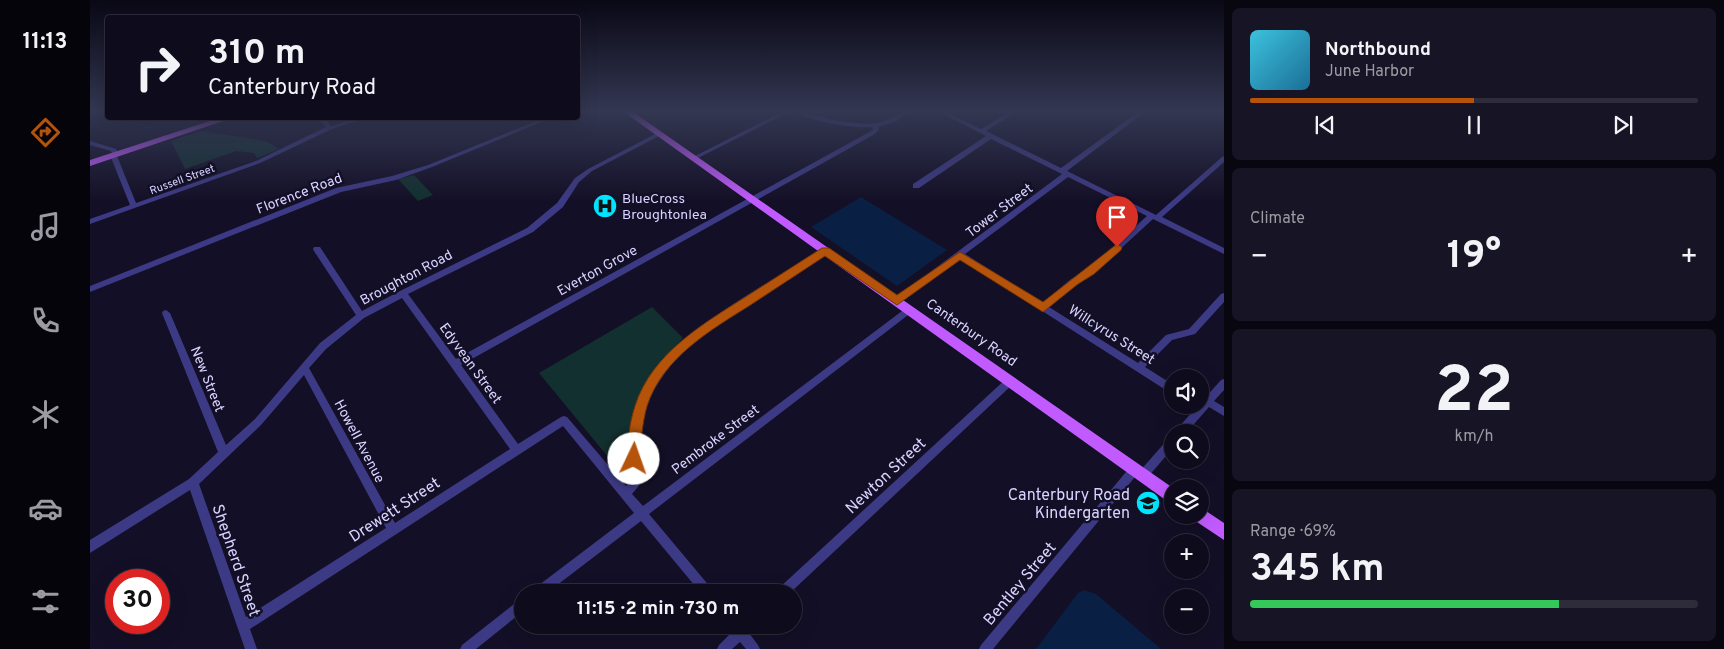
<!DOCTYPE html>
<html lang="en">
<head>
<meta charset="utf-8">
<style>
  :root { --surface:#0e0b1c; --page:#171425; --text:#f1f3f6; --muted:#9b9ba3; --line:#2e2b3b; --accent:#b45309 }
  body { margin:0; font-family:Overpass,sans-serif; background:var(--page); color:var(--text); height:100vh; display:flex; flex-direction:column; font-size:19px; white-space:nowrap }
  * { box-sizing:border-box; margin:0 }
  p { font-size:16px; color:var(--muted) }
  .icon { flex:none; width:28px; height:28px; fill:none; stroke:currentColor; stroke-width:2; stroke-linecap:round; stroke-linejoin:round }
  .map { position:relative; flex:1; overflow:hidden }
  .side { display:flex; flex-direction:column; gap:8px; padding:8px; background:#08060f; width:500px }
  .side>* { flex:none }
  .banner { position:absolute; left:15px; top:15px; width:475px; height:105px; border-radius:5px; box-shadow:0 5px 20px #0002,0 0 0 1px var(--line); background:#0e0b1c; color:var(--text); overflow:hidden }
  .tools { position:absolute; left:1074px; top:369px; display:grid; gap:10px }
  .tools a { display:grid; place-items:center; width:45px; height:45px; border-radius:50%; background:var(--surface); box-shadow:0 5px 20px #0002,0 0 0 1px var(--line); font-size:25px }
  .speed { position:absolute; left:15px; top:569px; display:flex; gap:10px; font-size:25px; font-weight:700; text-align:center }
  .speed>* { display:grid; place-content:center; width:65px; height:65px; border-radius:50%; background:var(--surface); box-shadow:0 5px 20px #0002,0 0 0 1px var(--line); line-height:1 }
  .speed .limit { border:8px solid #d22; background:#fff; color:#111 }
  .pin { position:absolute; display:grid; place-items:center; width:42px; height:42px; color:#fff; margin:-51px -21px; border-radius:50% 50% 50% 0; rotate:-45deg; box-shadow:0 0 5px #0007 }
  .pin .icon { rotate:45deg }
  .me { position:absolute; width:55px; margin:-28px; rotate:3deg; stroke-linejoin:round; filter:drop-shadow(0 0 4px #0008) }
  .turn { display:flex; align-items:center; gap:18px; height:105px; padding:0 20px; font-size:22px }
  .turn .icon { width:65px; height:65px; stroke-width:2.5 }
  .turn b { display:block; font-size:35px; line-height:42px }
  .big { font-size:38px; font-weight:700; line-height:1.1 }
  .side .tile { flex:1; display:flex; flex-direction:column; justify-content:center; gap:8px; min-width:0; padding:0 18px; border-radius:8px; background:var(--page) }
  .side .dial { align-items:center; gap:0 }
  .dial b { font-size:65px; line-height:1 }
  .song { display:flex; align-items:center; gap:15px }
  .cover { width:60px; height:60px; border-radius:8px; background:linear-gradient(135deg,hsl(190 70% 55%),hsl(200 70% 35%)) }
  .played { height:5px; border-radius:2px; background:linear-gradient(90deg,var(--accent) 50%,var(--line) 50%) }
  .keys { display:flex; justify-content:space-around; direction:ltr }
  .heat { display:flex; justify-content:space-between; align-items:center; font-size:28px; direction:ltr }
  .charge { height:8px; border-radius:4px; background:linear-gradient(90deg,#34c759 69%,var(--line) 0) }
  .trip { position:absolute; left:424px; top:584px; width:288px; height:50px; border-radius:25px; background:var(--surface); box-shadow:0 5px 20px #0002,0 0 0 1px var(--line); font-weight:700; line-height:50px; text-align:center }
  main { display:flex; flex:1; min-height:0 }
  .tabs { display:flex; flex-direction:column; width:90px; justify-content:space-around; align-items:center; background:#06040b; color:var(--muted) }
  .tabs .icon { width:35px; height:35px }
  .tabs .active { color:var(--accent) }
  .tabs b { font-size:22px; color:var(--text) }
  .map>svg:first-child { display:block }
  .green { fill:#12302f }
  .water { fill:#0a1f44 }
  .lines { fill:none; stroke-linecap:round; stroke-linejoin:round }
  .stream { stroke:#0a1f44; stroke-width:2 }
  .street { fill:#3d3a85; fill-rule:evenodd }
  .primary { fill:#c25bff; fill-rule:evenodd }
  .route { fill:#b45309; stroke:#753606 }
  .labels { text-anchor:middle; stroke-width:5; stroke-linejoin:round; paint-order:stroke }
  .far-street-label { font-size:11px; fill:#d9d4ff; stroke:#130f26 }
  .street-label { font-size:14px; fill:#d9d4ff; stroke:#130f26 }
  .poi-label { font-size:14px; fill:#d9d4ff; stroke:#130f26; text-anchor:start }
  .near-street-label { font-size:16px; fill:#d9d4ff; stroke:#130f26 }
  .near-poi-label { font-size:16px; fill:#d9d4ff; stroke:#130f26; text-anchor:end }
</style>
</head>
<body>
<main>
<nav class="tabs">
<b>11:13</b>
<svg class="icon active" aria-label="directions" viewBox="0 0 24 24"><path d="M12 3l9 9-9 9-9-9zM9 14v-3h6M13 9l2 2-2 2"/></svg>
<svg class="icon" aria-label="music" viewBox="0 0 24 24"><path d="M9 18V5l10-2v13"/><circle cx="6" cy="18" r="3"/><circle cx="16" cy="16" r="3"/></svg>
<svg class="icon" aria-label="phone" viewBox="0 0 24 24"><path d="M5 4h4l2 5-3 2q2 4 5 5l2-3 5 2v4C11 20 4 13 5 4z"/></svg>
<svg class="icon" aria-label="climate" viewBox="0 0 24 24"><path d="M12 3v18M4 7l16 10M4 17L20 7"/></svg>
<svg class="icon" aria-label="car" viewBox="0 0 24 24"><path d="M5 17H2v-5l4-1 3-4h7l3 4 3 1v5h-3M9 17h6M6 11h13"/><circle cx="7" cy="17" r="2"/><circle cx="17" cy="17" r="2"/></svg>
<svg class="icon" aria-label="filters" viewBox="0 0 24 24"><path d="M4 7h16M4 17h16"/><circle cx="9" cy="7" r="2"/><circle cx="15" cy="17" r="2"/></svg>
</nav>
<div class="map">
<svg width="1134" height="649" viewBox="0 0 1134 649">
  <rect width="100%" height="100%" fill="#130f26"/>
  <!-- green -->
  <path class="green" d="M111 131 176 141 189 149 167 158 164 153 146 151 95 169 81 141Z
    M324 175 343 195 328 201 308 179Z
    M562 307 593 338C561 371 538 403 538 451 538 460 540 469 540 478L537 480 449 373Z"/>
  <!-- water -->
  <path class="water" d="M771 197 857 250 807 286 721 227Z
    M994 590 1006 594 1071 649H946L988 593Z"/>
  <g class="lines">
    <!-- stream -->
    <path class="stream" d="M1 112 18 116
      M22 118 64 129"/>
    <!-- street -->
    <path class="street" d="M692 112H699L606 159H602L601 158Z
      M705 112H713L748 121 778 124 791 122 802 118 812 112H818L807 121 788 127 789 130 785 134 371 365 428 444 471 417 474 416 477 417 536 486 542 480C540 460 538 439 543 420 548 403 555 386 565 372 603 321 680 283 733 249H739L740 251 739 253C708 273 676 292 645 313 618 331 589 351 571 379 562 391 556 406 553 421 548 441 551 462 552 482L542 494 553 506 816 308H822L823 310 822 312 559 514 621 588 623 592H610L551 521 458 592H443L445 588 544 513 473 426 160 629 167 649H155L100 490 0 553V540L99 479 128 452 72 313 73 311 76 310 80 313 136 445 165 419 230 343 266 315 224 251 223 249 224 247H230L272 311 310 291 437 228 467 203 485 178 498 169 567 133H571V135L502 171 489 182 473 207 443 232 318 294 366 359 783 130 782 127C764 129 720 121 705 112ZM312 298 420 449 305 523 219 368 236 349 274 318ZM214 375 296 528 156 617 109 484 171 425Z
      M849 112H856L891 129 919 112H926L896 131 971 168 1048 112H1055L977 171 1066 215 1132 157 1134 156V162L1072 217 1134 248V254L1063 219 1003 274 987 283 959 307 1048 363 1076 335 1099 329 1131 294 1134 293V302L1105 334 1082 340 1055 367 1082 384V393L1079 392 869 258 810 303H804L803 301 804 299 972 174 901 139 829 188H823V184L896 136ZM978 177 1057 216 997 270 981 279 953 303 875 254Z
      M228 118H234L241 126 268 118H276L242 129 170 163 0 224V219L40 205 20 155 22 153 21 151 0 145V141L26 149 29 154 27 156 46 203 166 161 236 127Z
      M454 118H461L342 167 306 180 251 192 0 292V286L246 188 302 176 338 165Z
      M920 377 923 378 925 381 923 384 701 592H687L689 588 917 378Z
      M1134 379V390L1124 401 1134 407V416L1119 407 1097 432H1086L1087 429 1131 380Z
      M1082 438V449L1057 478 1053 480 1049 478 1048 475 1049 472 1078 439Z
      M1045 464 1049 466 1050 469 1049 472 903 649H889L891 645 1041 466Z
      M432 599V612L386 649H370L372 645 428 601Z
      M638 625H664L659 633 668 645 670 649H656L650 642 642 649H627L629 645 642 632Z"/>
    <!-- primary -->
    <path class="primary" d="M534 112H543L1083 488 1082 503 1077 501Z
      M129 118H142L0 166V160Z
      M1110 507 1134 523V540L1104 520 1102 515H1110Z"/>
  </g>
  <!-- sky -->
  <linearGradient id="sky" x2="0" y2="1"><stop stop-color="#0a0815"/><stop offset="0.55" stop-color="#333752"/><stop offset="1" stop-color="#333752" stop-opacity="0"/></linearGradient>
  <rect width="1134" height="202" fill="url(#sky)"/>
  <!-- route -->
  <path class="route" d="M1027 244 1032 247 1031 250 1004 274 988 284 953 312 870 260 807 305 735 256C711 272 686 288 662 304 621 330 573 357 557 406 552 424 551 441 550 459L548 463 544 465 539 463 537 459C538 441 539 424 545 406 562 353 613 324 657 296 682 280 707 264 732 248H739L807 295 870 252 953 302Z"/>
  <!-- icons -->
  <defs>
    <g id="hospital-disc" transform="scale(1.25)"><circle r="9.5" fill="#00e5ff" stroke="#130f26"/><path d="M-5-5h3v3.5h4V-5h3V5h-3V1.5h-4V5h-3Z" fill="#111"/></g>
    <g id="school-disc" transform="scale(1.25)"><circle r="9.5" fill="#00e5ff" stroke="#130f26"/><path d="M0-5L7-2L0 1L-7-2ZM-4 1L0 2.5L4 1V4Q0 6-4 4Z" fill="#111"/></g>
  </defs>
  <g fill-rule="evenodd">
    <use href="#hospital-disc" x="515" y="206"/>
    <use href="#school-disc" x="1058" y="503"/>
  </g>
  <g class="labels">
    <!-- far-street labels -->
    <g class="far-street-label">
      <text transform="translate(92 179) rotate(-20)" y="4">Russell Street</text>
    </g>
    <!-- street labels -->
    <g class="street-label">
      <text transform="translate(209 193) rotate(-21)" y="5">Florence Road</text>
      <text transform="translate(909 210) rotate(-37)" y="5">Tower Street</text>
      <text transform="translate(507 270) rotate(-29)" y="5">Everton Grove</text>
      <text transform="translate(316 277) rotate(-28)" y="5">Broughton Road</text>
      <text transform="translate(882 332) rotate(35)" y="5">Canterbury Road</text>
      <text transform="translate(1022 334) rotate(32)" y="5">Willcyrus Street</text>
      <text transform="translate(381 363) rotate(54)" y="5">Edyvean Street</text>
      <text transform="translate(118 379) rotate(68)" y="5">New Street</text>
      <text transform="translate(625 439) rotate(-37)" y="5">Pembroke Street</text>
      <text transform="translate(270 441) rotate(62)" y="5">Howell Avenue</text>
    </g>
    <!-- poi labels -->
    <g class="poi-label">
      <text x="532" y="203">BlueCross<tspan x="532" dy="16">Broughtonlea</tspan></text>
    </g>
    <!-- near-street labels -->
    <g class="near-street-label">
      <text transform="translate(795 475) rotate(-43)" y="6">Newton Street</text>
      <text transform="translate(304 509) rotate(-33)" y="6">Drewett Street</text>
      <text transform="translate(147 560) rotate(71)" y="6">Shepherd Street</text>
      <text transform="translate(929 583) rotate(-50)" y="6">Bentley Street</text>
    </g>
    <!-- near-poi labels -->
    <g class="near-poi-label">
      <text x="1040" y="500">Canterbury Road<tspan x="1040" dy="18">Kindergarten</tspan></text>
    </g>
  </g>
</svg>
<div class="tools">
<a><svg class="icon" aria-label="sound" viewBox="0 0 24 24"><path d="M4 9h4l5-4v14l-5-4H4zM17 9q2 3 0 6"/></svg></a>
<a><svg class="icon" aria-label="search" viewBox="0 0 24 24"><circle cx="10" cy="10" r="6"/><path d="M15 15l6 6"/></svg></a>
<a><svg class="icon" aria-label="layers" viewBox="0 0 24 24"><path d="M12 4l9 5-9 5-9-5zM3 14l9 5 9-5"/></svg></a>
<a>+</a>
<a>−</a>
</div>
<div class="speed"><div class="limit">30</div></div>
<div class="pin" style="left:1027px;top:247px;background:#d93025"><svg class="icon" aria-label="arrive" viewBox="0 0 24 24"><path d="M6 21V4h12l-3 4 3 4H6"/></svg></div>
<svg class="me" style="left:544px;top:459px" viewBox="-20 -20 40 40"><circle r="19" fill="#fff"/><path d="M0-13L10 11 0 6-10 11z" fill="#b45309"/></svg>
<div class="trip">11:15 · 2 min · 730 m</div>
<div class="banner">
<div class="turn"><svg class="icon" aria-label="right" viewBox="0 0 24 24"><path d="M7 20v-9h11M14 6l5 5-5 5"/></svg><div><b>310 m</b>Canterbury Road</div></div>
</div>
</div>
<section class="side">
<div class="tile">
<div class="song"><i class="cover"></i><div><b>Northbound</b><p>June Harbor</p></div></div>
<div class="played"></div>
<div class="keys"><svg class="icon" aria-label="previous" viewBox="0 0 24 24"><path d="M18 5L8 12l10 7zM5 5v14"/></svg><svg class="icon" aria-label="pause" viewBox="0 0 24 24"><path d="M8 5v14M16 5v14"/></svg><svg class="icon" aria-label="next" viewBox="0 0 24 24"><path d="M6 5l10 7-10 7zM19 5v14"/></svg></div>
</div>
<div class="tile"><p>Climate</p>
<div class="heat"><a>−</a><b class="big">19°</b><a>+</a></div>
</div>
<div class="tile dial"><b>22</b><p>km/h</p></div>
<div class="tile"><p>Range · 69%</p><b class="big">345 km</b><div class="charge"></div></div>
</section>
</main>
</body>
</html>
